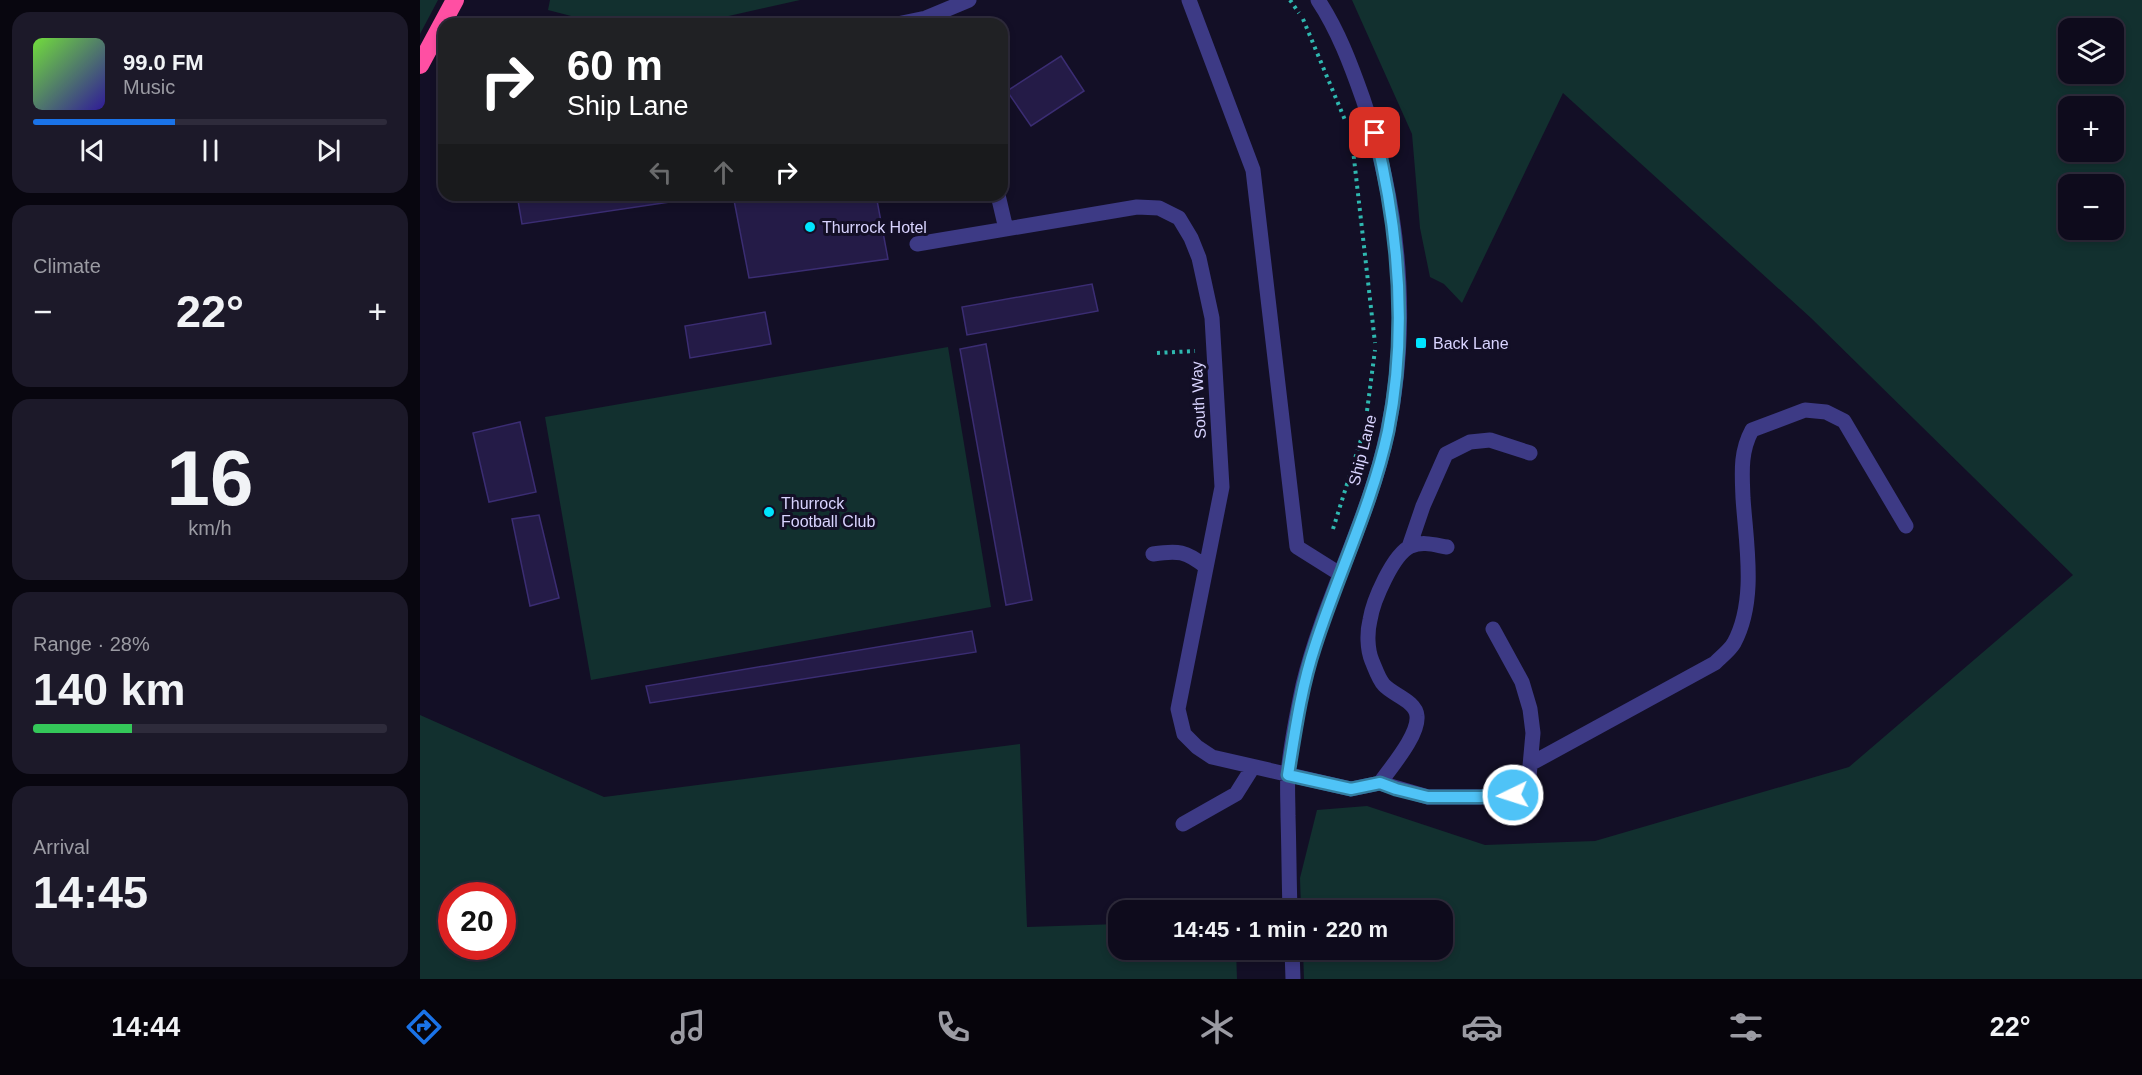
<!DOCTYPE html>
<html lang="en">
<head>
<meta charset="utf-8">
<style>
  :root { --surface:#0e0b1c; --page:#1c1929; --text:#f1f3f6; --muted:#9b9ba3; --line:#2e2b3b; --accent:#1a73e8 }
  body { margin:0; font-family:Helvetica,sans-serif; background:var(--page); color:var(--text); height:100vh; display:flex; flex-direction:column; font-size:22px; white-space:nowrap }
  * { box-sizing:border-box; margin:0 }
  p { font-size:20px; color:var(--muted) }
  .icon { flex:none; width:33px; height:33px; fill:none; stroke:currentColor; stroke-width:2; stroke-linecap:round; stroke-linejoin:round }
  .map { position:relative; flex:1; overflow:hidden }
  .side { display:flex; flex-direction:column; gap:12px; padding:12px; background:#08060f; width:420px }
  .side>* { flex:none }
  .banner { position:absolute; left:18px; top:18px; width:570px; height:183px; border-radius:18px; box-shadow:0 3px 9px #0003,0 0 0 2px var(--line); background:#202124; color:#fff; overflow:hidden }
  .controls { position:absolute; left:1638px; top:18px; display:grid; gap:12px }
  .controls a { display:grid; place-items:center; width:66px; height:66px; border-radius:12px; background:var(--surface); box-shadow:0 3px 9px #0003,0 0 0 2px var(--line); font-size:30px }
  .speed { position:absolute; left:18px; top:882px; display:flex; gap:12px; font-size:30px; font-weight:700; text-align:center }
  .speed>* { display:grid; place-content:center; width:78px; height:78px; border-radius:50%; background:var(--surface); box-shadow:0 3px 9px #0003,0 0 0 2px var(--line); line-height:1 }
  .speed .limit { border:9px solid #d22; background:#fff; color:#111 }
  .pin { position:absolute; display:grid; place-items:center; width:51px; height:51px; color:#fff; margin:-26px; border-radius:12px; box-shadow:0 3px 9px #0006 }
  .me { position:absolute; width:66px; margin:-33px; rotate:266deg; stroke-linejoin:round; filter:drop-shadow(0 0 4px #0008) }
  .turn { display:flex; align-items:center; gap:21px; height:126px; padding:0 30px; font-size:27px }
  .turn .icon { width:78px; height:78px; stroke-width:2.5 }
  .turn b { display:block; font-size:42px; line-height:51px }
  .lanes { display:flex; align-items:center; height:57px; padding:0 30px; background:#0003; justify-content:center; gap:30px; direction:ltr }
  .lanes .off { opacity:.35 }
  .big { font-size:45px; font-weight:700; line-height:1.1 }
  .side .card { flex:1; display:flex; flex-direction:column; justify-content:center; gap:9px; min-width:0; padding:0 21px; border-radius:18px; background:var(--page) }
  .side .dial { align-items:center; gap:0 }
  .dial b { font-size:78px; line-height:1 }
  .song { display:flex; align-items:center; gap:18px }
  .cover { width:72px; height:72px; border-radius:9px; background:linear-gradient(135deg,hsl(100 70% 55%),hsl(250 70% 35%)) }
  .played { height:6px; border-radius:3px; background:linear-gradient(90deg,var(--accent) 40%,var(--line) 40%) }
  .keys { display:flex; justify-content:space-around; direction:ltr }
  .heat { display:flex; justify-content:space-between; align-items:center; font-size:33px; direction:ltr }
  .charge { height:9px; border-radius:4px; background:linear-gradient(90deg,#34c759 28%,var(--line) 0) }
  .trip { position:absolute; left:688px; top:900px; width:345px; height:60px; border-radius:18px; background:var(--surface); box-shadow:0 3px 9px #0003,0 0 0 2px var(--line); font-weight:700; line-height:60px; text-align:center }
  .tab-bar { display:flex; height:96px; justify-content:space-around; align-items:center; background:#06040b; color:var(--muted) }
  .tab-bar .icon { width:42px; height:42px }
  .tab-bar .on { color:var(--accent) }
  .tab-bar b { font-size:27px; color:var(--text) }
  main { display:flex; flex:1; min-height:0 }
  .map>svg:first-child { display:block }
  .green { fill:#12302f; fill-rule:evenodd }
  .building { fill:#241b47; stroke:#3b2d73; stroke-width:1.5 }
  .lines { fill:none; stroke-linecap:round; stroke-linejoin:round }
  .path { stroke:#2fb8b0; stroke-width:4; stroke-dasharray:3 4.5; stroke-linecap:butt }
  .minor { stroke:#3d3a85; stroke-width:15 }
  .highway { stroke:#ff4fa3; stroke-width:18 }
  .route-casing { stroke:#337fa1; stroke-width:15 }
  .route { stroke:#4fc3f7; stroke-width:10 }
  .poi-dot { fill:#00e5ff; stroke:#130f26; stroke-width:2 }
  .labels { text-anchor:middle; stroke-width:6; stroke-linejoin:round; paint-order:stroke }
  .poi-label { font-size:16px; fill:#d9d4ff; stroke:#130f26; text-anchor:start }
  .street-label { font-size:16px; fill:#d9d4ff; stroke:#130f26 }
</style>
</head>
<body>
<main>
<section class="side">
<div class="card">
<div class="song"><i class="cover"></i><div><b>99.0 FM</b><p>Music</p></div></div>
<div class="played"></div>
<div class="keys"><svg class="icon" aria-label="previous" viewBox="0 0 24 24"><path d="M18 5L8 12l10 7zM5 5v14"/></svg><svg class="icon" aria-label="pause" viewBox="0 0 24 24"><path d="M8 5v14M16 5v14"/></svg><svg class="icon" aria-label="next" viewBox="0 0 24 24"><path d="M6 5l10 7-10 7zM19 5v14"/></svg></div>
</div>
<div class="card"><p>Climate</p>
<div class="heat"><a>−</a><b class="big">22°</b><a>+</a></div>
</div>
<div class="card dial"><b>16</b><p>km/h</p></div>
<div class="card"><p>Range · 28%</p><b class="big">140 km</b><div class="charge"></div></div>
<div class="card"><p>Arrival</p><b class="big">14:45</b></div>
</section>
<div class="map">
<svg width="1722" height="979" viewBox="0 0 1722 979">
  <rect width="100%" height="100%" fill="#130f26"/>
  <!-- green -->
  <path class="green" d="M0 0H18L0 34Z
    M130 0H380L291 20 257 24H182L128 10Z
    M932 0H1722V979H884L883 950H1023V910H881L880 878 897 810 947 806 1065 845 1175 841 1429 767 1653 575 1391 318 1143 93 1042 303 1024 284 1010 277 1000 228 992 134ZM1694 28V74H1648V28ZM1648 106H1694V152H1648ZM1648 184H1694V230H1648Z
    M528 347 571 607 171 680 125 417Z
    M0 715 184 797 600 744 607 927 699 924V950H816L817 979H0ZM32 896H82V946H32Z"/>
  <!-- building -->
  <path class="building" d="M641 56 664 91 611 126 587 91Z
    M97 195H297L102 224Z
    M313 195H456L468 259 329 278Z
    M672 284 678 311 547 335 542 307Z
    M345 312 351 344 270 358 265 326Z
    M566 344 612 600 586 605 540 349Z
    M100 422 116 492 69 502 53 433Z
    M119 515 139 598 110 606 92 519Z
    M552 631 556 652 230 703 226 686Z"/>
  <g class="lines">
    <!-- path -->
    <path class="path" d="M870 0 879 13
      M883 19 925 120
      M932 141 955 343
      M737 353 775 351
      M947 411 955 350
      M913 529 943 433"/>
    <!-- minor -->
    <path class="minor" d="M769 0 833 170 877 547 920 574
      M477 24 506 18 549 0
      M578 195 586 229
      M497 244 717 207 739 208 759 218 771 238 779 258 792 318 802 487 758 709 764 734 777 747 792 757 931 789 960 783 1008 797H1060L1093 795 1109 777 1113 733 1110 709 1102 682 1073 629
      M989 547 1003 506 1026 454 1050 442 1070 440 1110 453
      M733 554C758 550 766 551 786 567
      M1112 763 1295 663C1301 657 1310 650 1314 643 1337 600 1326 544 1323 498 1322 473 1320 452 1332 430L1385 410 1406 412 1424 421 1486 526
      M960 783C971 767 999 735 997 716 996 701 973 695 964 685 959 680 955 668 952 661 947 649 947 632 950 620 953 601 973 554 991 546 1003 541 1015 545 1027 547
      M763 824 816 794 833 767
      M870 910C869 879 869 848 868 816 868 802 867 787 868 773 871 744 877 713 883 685 901 610 938 540 959 466 993 346 983 216 943 99 931 65 918 30 898 0
      M872 950 873 979"/>
    <!-- highway -->
    <path class="highway" d="M0 65 35 0"/>
  </g>
  <g class="lines">
    <!-- route casing -->
    <g class="route-casing">
      <path id="route" d="M955 133C979 231 988 331 968 431 952 505 918 574 895 646 881 688 875 732 868 775L931 789 960 783 976 789 1008 797H1060L1093 795"/>
    </g>
    <!-- route -->
    <use href="#route" class="route"/>
  </g>
  <!-- markers -->
  <g class="poi-dot">
    <circle cx="390" cy="227" r="6"/>
    <rect x="995" y="337" width="12" height="12" rx="3"/>
    <circle cx="349" cy="512" r="6"/>
  </g>
  <g class="labels">
    <!-- poi labels -->
    <g class="poi-label">
      <text x="402" y="233">Thurrock Hotel</text>
      <text x="1013" y="349">Back Lane</text>
      <text x="361" y="509">Thurrock<tspan x="361" dy="18">Football Club</tspan></text>
    </g>
    <!-- street labels -->
    <g class="street-label">
      <text transform="translate(778 400) rotate(-93)" y="6">South Way</text>
      <text transform="translate(942 450) rotate(-76)" y="6">Ship Lane</text>
    </g>
  </g>
</svg>
<div class="controls">
<a><svg class="icon" aria-label="layers" viewBox="0 0 24 24"><path d="M12 4l9 5-9 5-9-5zM3 14l9 5 9-5"/></svg></a>
<a>+</a>
<a>−</a>
</div>
<div class="speed"><div class="limit">20</div></div>
<div class="pin" style="left:955px;top:133px;background:#d93025"><svg class="icon" aria-label="arrive" viewBox="0 0 24 24"><path d="M6 21V4h12l-3 4 3 4H6"/></svg></div>
<svg class="me" style="left:1093px;top:795px" viewBox="-20 -20 40 40"><circle r="17" fill="#4fc3f7" stroke="#fff" stroke-width="3"/><path d="M0-11L8 9 0 5-8 9z" fill="#fff"/></svg>
<div class="trip">14:45 · 1 min · 220 m</div>
<div class="banner">
<div class="turn"><svg class="icon" aria-label="right" viewBox="0 0 24 24"><path d="M7 20v-9h11M14 6l5 5-5 5"/></svg><div><b>60 m</b>Ship Lane</div></div>
<div class="lanes"><svg class="icon off" aria-label="left" viewBox="0 0 24 24"><path d="M17 20v-9H6M10 6l-5 5 5 5"/></svg><svg class="icon off" aria-label="ahead" viewBox="0 0 24 24"><path d="M12 20V5M6 11l6-6 6 6"/></svg><svg class="icon" aria-label="right" viewBox="0 0 24 24"><path d="M7 20v-9h11M14 6l5 5-5 5"/></svg></div>
</div>
</div>
</main>
<nav class="tab-bar">
<b>14:44</b>
<svg class="icon on" aria-label="directions" viewBox="0 0 24 24"><path d="M12 3l9 9-9 9-9-9zM9 14v-3h6M13 9l2 2-2 2"/></svg>
<svg class="icon" aria-label="music" viewBox="0 0 24 24"><path d="M9 18V5l10-2v13"/><circle cx="6" cy="18" r="3"/><circle cx="16" cy="16" r="3"/></svg>
<svg class="icon" aria-label="phone" viewBox="0 0 24 24"><path d="M5 4h4l2 5-3 2q2 4 5 5l2-3 5 2v4C11 20 4 13 5 4z"/></svg>
<svg class="icon" aria-label="climate" viewBox="0 0 24 24"><path d="M12 3v18M4 7l16 10M4 17L20 7"/></svg>
<svg class="icon" aria-label="car" viewBox="0 0 24 24"><path d="M5 17H2v-5l4-1 3-4h7l3 4 3 1v5h-3M9 17h6M6 11h13"/><circle cx="7" cy="17" r="2"/><circle cx="17" cy="17" r="2"/></svg>
<svg class="icon" aria-label="filters" viewBox="0 0 24 24"><path d="M4 7h16M4 17h16"/><circle cx="9" cy="7" r="2"/><circle cx="15" cy="17" r="2"/></svg>
<b>22°</b>
</nav>
</body>
</html>
